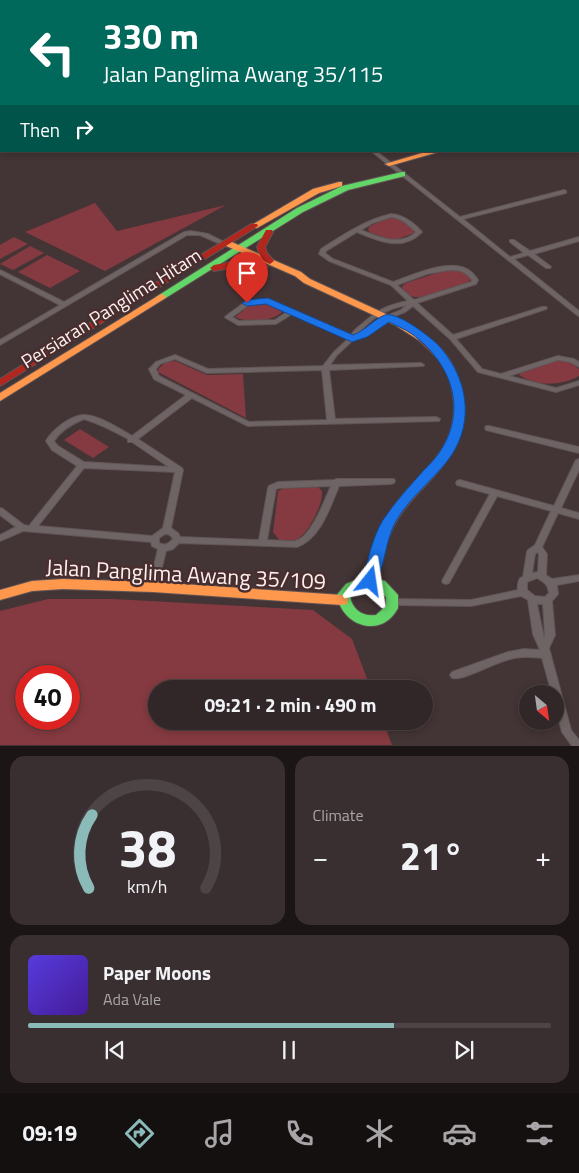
<!DOCTYPE html>
<html lang="en">
<head>
<meta charset="utf-8">
<style>
  :root { --surface:#322728; --page:#3a2f30; --text:#f1f3f6; --muted:#a8a5a8; --line:#4d4445; --accent:#8bbbb9 }
  body { margin:0; font-family:"Titillium Web",sans-serif; background:var(--page); color:var(--text); height:100vh; display:flex; flex-direction:column; font-size:19px; white-space:nowrap }
  * { box-sizing:border-box; margin:0 }
  p { font-size:16px; color:var(--muted) }
  .icon { flex:none; width:28px; height:28px; fill:none; stroke:currentColor; stroke-width:2; stroke-linecap:round; stroke-linejoin:round }
  .map { position:relative; height:746px; overflow:hidden }
  .sheet { display:flex; flex-direction:column; gap:10px; padding:10px; background:#1c1516; flex:1 }
  .sheet>* { flex:none }
  .hud { position:absolute; left:0px; top:0px; width:580px; height:152px; box-shadow:0 2px 8px #0003,0 0 0 1px var(--line); background:#00695c; color:#fff; overflow:hidden }
  .needle { width:32px; rotate:151deg }
  .buttons { position:absolute; left:519px; top:685px; display:grid; gap:10px }
  .buttons a { display:grid; place-items:center; width:45px; height:45px; border-radius:50%; background:var(--surface); box-shadow:0 2px 8px #0003,0 0 0 1px var(--line); font-size:25px }
  .speed { position:absolute; left:15px; top:665px; display:flex; gap:10px; font-size:25px; font-weight:700; text-align:center }
  .speed>* { display:grid; place-content:center; width:65px; height:65px; border-radius:50%; background:var(--surface); box-shadow:0 2px 8px #0003,0 0 0 1px var(--line); line-height:1 }
  .speed .limit { border:8px solid #d22; background:#fff; color:#111 }
  .pin { position:absolute; display:grid; place-items:center; width:42px; height:42px; color:#fff; margin:-51px -21px; border-radius:50% 50% 50% 0; rotate:-45deg; box-shadow:0 0 5px #0007 }
  .pin .icon { rotate:45deg }
  .me { position:absolute; width:55px; margin:-28px; rotate:15deg; stroke-linejoin:round; filter:drop-shadow(0 0 4px #0008) }
  .turn { display:flex; align-items:center; gap:18px; height:105px; padding:0 20px; font-size:22px }
  .turn .icon { width:65px; height:65px; stroke-width:2.5 }
  .turn b { display:block; font-size:35px; line-height:42px }
  .then { display:flex; align-items:center; height:48px; padding:0 20px; background:#0003; gap:10px; font-size:19px }
  .big { font-size:38px; font-weight:700; line-height:1.1 }
  .sheet .tile { flex:1; display:flex; flex-direction:column; justify-content:center; gap:8px; min-width:0; padding:0 18px; border-radius:15px; background:var(--page) }
  .sheet .dial { align-items:center; gap:0 }
  .dial svg { height:130px; overflow:visible; fill:none; stroke:var(--line); stroke-width:7; stroke-linecap:round; text-anchor:middle }
  .dial text { fill:var(--text); stroke:none }
  .song { display:flex; align-items:center; gap:15px }
  .cover { width:60px; height:60px; border-radius:8px; background:linear-gradient(135deg,hsl(250 70% 55%),hsl(260 70% 35%)) }
  .played { height:5px; border-radius:2px; background:linear-gradient(90deg,var(--accent) 70%,var(--line) 70%) }
  .keys { display:flex; justify-content:space-around; direction:ltr }
  .heat { display:flex; justify-content:space-between; align-items:center; font-size:28px; direction:ltr }
  .sheet .tiles { flex:1; display:grid; gap:10px; grid-template-columns:1fr 1fr }
  .tile:last-child { grid-column:span 2 }
  .trip { position:absolute; left:148px; top:680px; width:285px; height:50px; border-radius:25px; background:var(--surface); box-shadow:0 2px 8px #0003,0 0 0 1px var(--line); font-weight:700; line-height:50px; text-align:center }
  .tab-bar { display:flex; height:80px; justify-content:space-around; align-items:center; background:#141010; color:var(--muted) }
  .tab-bar .icon { width:35px; height:35px }
  .tab-bar .current { color:var(--accent) }
  .tab-bar b { font-size:22px; color:var(--text) }
  .map>svg:first-child { display:block }
  .green { fill:#843a40; fill-rule:evenodd }
  .lines { fill:none; stroke-linecap:round; stroke-linejoin:round }
  .street-casing { stroke:#605454; stroke-width:2 }
  .fast-casing { stroke:#605454; stroke-width:2 }
  .slow-casing { stroke:#605454; stroke-width:2 }
  .jam-casing { stroke:#605454; stroke-width:2 }
  .street { fill:#6f6465; fill-rule:evenodd }
  .fast { fill:#63d668; fill-rule:evenodd }
  .slow { fill:#ff974d; fill-rule:evenodd }
  .jam { fill:#b3261e; fill-rule:evenodd }
  .route { fill:#1a73e8; stroke:#114b97 }
  .labels { text-anchor:middle; stroke-width:5; stroke-linejoin:round; paint-order:stroke }
  .street-label { font-size:19px; fill:#feefef; stroke:#492e2f }
  .near-street-label { font-size:22px; fill:#feefef; stroke:#492e2f }
</style>
</head>
<body>
<div class="map">
<svg width="579" height="746" viewBox="0 0 579 746">
  <rect width="100%" height="100%" fill="#433435"/>
  <!-- green -->
  <path class="green" d="M95 203 117 231 226 205 105 271 25 232Z
    M390 217 397 218 414 230V233L393 241 369 232 368 229 370 226Z
    M14 237 28 244 0 259V245Z
    M30 246 44 253 13 270 0 264Z
    M47 255 80 271 50 288 18 272Z
    M452 268C459 268 469 273 472 279 465 286 426 298 416 297 409 297 403 292 402 286L406 283Z
    M266 304 278 308 282 312C273 322 246 323 235 317L249 306Z
    M557 360 569 361 579 369V376C561 386 537 387 519 375L521 372Z
    M175 361 207 375 243 374 246 418 158 372 159 368 166 362Z
    M80 429 109 447 93 458 64 440Z
    M318 487 322 491C324 503 307 537 295 540 290 542 284 540 279 540L273 532 278 491 284 488Z
    M48 599H113L313 610 352 639 371 689H156V721H383L392 745H0V611ZM26 676H69V719H26Z"/>
  <g class="lines">
    <!-- street casing -->
    <g class="street-casing">
      <path id="street" d="M183 0H188L189 1H185Z
        M371 151H376L460 217 564 190 566 191V193L463 219 510 257 524 253 510 242V240H514L530 251 579 237V241L534 254 550 266 551 267 550 268H546L528 255 514 259 579 311V316L577 315Z
        M391 214C404 215 413 222 422 232 403 252 378 241 357 232L326 251 325 253 333 259 393 282C413 275 451 257 470 271 473 273 476 277 478 280L476 284 417 303 453 335 542 307H546L547 308 546 309 456 339 482 369 501 374 558 356 574 359 579 362V367L570 362 558 360 509 376 556 388 579 381V385L556 392 478 372 450 339 413 306 405 312 390 318 365 336 354 339 337 355 330 365 421 363 424 365 423 366 329 370 335 419 436 417 440 419 439 421 248 426 192 398 138 439 182 468 183 470 171 528 178 533 180 537 259 540 268 488 269 486 278 482 334 480 337 479H394L395 481 394 483 391 484 339 486C330 507 321 538 297 547L179 543 173 549 166 551 157 587 156 589 153 590 150 589 149 587 158 549 152 546 151 542 23 531 0 541V535L16 527 0 515V508L3 509 24 525 29 526 77 466 52 450 46 441C52 430 72 414 85 415 98 415 120 429 132 436L186 395 154 379 149 369 156 362 175 355 208 369 323 366 333 353 348 339 292 314 276 324 238 325 226 318 225 317 226 316 245 302 268 299 351 335C354 330 358 327 362 324 378 310 387 305 408 301L391 285 329 261 319 254 321 249C343 235 365 220 391 214ZM391 217C402 218 408 225 416 232 400 247 379 237 361 230L373 223ZM449 270C460 270 465 271 472 280L471 282 414 300 397 285 427 274ZM267 303 287 312 275 320 239 321 232 317 249 305ZM407 305 401 310 386 316 358 334C370 319 388 308 407 305ZM175 359 207 373 322 370 327 420 249 422 159 376 156 369 160 364ZM84 419C100 424 114 431 128 439V442H132L169 467 84 462 58 446 54 441C61 430 72 424 84 419ZM84 468 175 472 163 528 152 536 38 526ZM331 486C325 499 311 538 295 541 288 542 275 540 267 540L276 489 279 488ZM165 534C169 534 171 535 173 539 168 544 165 546 159 543V538Z
        M191 231 208 234 228 244 225 246 200 235H187L0 345V340L60 305 0 274V270L64 302 184 232Z
        M486 426H489L579 447V453L486 430 485 428Z
        M579 459V470L561 508 579 513V519L558 513 542 547 547 554 546 575 552 579 579 575V581L557 585 558 594 552 601 555 635 549 648 571 730 579 740V746H572L562 732 555 706V694H552L542 658C530 657 518 656 507 660 494 663 463 681 452 678L450 675 452 672 508 652 524 649 540 650 533 634 528 600 521 596 471 606 393 605 390 604 389 602 390 600 393 599 471 600 518 590C517 585 518 582 520 578L523 577 527 552 528 550 535 545 551 511 497 496 449 583 446 584 443 583 442 581 490 494 457 485 456 483 457 481 460 480 554 506 575 462 576 460ZM537 552 539 554 538 572 532 573 535 554ZM537 578C544 582 548 584 549 593L545 597 535 596 527 590V582ZM537 604H543L545 635 544 638Z"/>
    </g>
    <!-- fast casing -->
    <g class="fast-casing">
      <path id="fast" d="M402 172H405V176L348 190 303 212 164 299H158L156 297 297 208 342 186Z
        M365 576 385 581 398 595V608C382 639 342 627 337 595L346 584ZM366 586 377 588 386 597V606L376 615C363 617 352 610 350 596L354 590Z"/>
    </g>
    <!-- slow casing -->
    <g class="slow-casing">
      <path id="slow" d="M429 151H442L389 166 385 164Z
        M339 182H342V186L319 193 257 228H251L250 226 313 189Z
        M227 240 301 272 310 279 401 321 428 339 423 342 420 341 395 325 304 283 295 276 224 245 223 243Z
        M161 294 164 295 166 297 164 299 0 401V393Z
        M63 579 153 582 342 595 347 596 348 600 347 604 342 605 153 592 63 589 32 591 0 600V590L32 581Z"/>
    </g>
    <!-- jam casing -->
    <g class="jam-casing">
      <path id="jam" d="M251 224H257L258 226 0 386V379Z
        M266 230H272L273 232 265 247 267 253 274 261 270 264C262 262 259 254 257 247Z
        M242 260 264 263 268 266 264 269 242 266 214 271 210 268 214 265Z
        M423 336C436 340 449 357 454 368 473 406 462 446 434 476 421 491 407 503 397 520 386 539 381 560 376 581L374 584 370 586 366 584 364 581C369 556 377 531 391 510 416 473 456 455 454 404 453 390 450 376 442 364 435 354 426 348 418 339Z"/>
    </g>
    <!-- street -->
    <use href="#street" class="street"/>
    <!-- fast -->
    <use href="#fast" class="fast"/>
    <!-- slow -->
    <use href="#slow" class="slow"/>
    <!-- jam -->
    <use href="#jam" class="jam"/>
  </g>
  <!-- route -->
  <path class="route" d="M268 298 353 335C365 331 374 319 385 315 397 311 432 338 440 347 467 378 475 420 451 456 434 480 409 497 395 523 385 542 385 566 375 585L370 587 364 585 362 581C368 561 372 538 383 520 395 502 410 486 424 470 430 464 437 457 441 450 468 407 450 362 412 334 405 329 397 326 389 322L367 337 352 342 266 304 247 306 242 303 247 300Z"/>
  <g class="labels">
    <!-- street labels -->
    <g class="street-label">
      <text transform="translate(111 308) rotate(-32)" y="7">Persiaran Panglima Hitam</text>
    </g>
    <!-- near-street labels -->
    <g class="near-street-label">
      <text transform="translate(186 574) rotate(3)" y="8">Jalan Panglima Awang 35/109</text>
    </g>
  </g>
</svg>
<div class="buttons">
<a><svg class="needle" viewBox="-14 -14 28 28"><path d="M0-13l5 13h-10z" fill="#e53935"/><path d="M0 13l5-13h-10z" fill="#a8a5a8"/></svg></a>
</div>
<div class="speed"><div class="limit">40</div></div>
<div class="pin" style="left:247px;top:303px;background:#d93025"><svg class="icon" aria-label="arrive" viewBox="0 0 24 24"><path d="M6 21V4h12l-3 4 3 4H6"/></svg></div>
<svg class="me" style="left:370px;top:581px" viewBox="-20 -20 40 40"><path d="M0-17L14 15 0 8-14 15z" fill="#1a73e8" stroke="#fff" stroke-width="4"/></svg>
<div class="trip">09:21 · 2 min · 490 m</div>
<div class="hud">
<div class="turn"><svg class="icon" aria-label="left" viewBox="0 0 24 24"><path d="M17 20v-9H6M10 6l-5 5 5 5"/></svg><div><b>330 m</b>Jalan Panglima Awang 35/115</div></div>
<div class="then">Then<svg class="icon" aria-label="right" viewBox="0 0 24 24"><path d="M7 20v-9h11M14 6l5 5-5 5"/></svg></div>
</div>
</div>
<section class="sheet">
<div class="tiles">
<div class="tile dial"><svg viewBox="0 0 100 80">
<path d="M14 69A42 42 0 1 1 86 69"/>
<path d="M14 69A42 42 0 0 1 16 24" stroke="#8bbbb9"/>
<text x="50" y="56" font-size="32" font-weight="700">38</text>
<text x="50" y="72" font-size="11">km/h</text>
</svg></div>
<div class="tile"><p>Climate</p>
<div class="heat"><a>−</a><b class="big">21°</b><a>+</a></div>
</div>
<div class="tile">
<div class="song"><i class="cover"></i><div><b>Paper Moons</b><p>Ada Vale</p></div></div>
<div class="played"></div>
<div class="keys"><svg class="icon" aria-label="previous" viewBox="0 0 24 24"><path d="M18 5L8 12l10 7zM5 5v14"/></svg><svg class="icon" aria-label="pause" viewBox="0 0 24 24"><path d="M8 5v14M16 5v14"/></svg><svg class="icon" aria-label="next" viewBox="0 0 24 24"><path d="M6 5l10 7-10 7zM19 5v14"/></svg></div>
</div>
</div>
</section>
<nav class="tab-bar">
<b>09:19</b>
<svg class="icon current" aria-label="directions" viewBox="0 0 24 24"><path d="M12 3l9 9-9 9-9-9zM9 14v-3h6M13 9l2 2-2 2"/></svg>
<svg class="icon" aria-label="music" viewBox="0 0 24 24"><path d="M9 18V5l10-2v13"/><circle cx="6" cy="18" r="3"/><circle cx="16" cy="16" r="3"/></svg>
<svg class="icon" aria-label="phone" viewBox="0 0 24 24"><path d="M5 4h4l2 5-3 2q2 4 5 5l2-3 5 2v4C11 20 4 13 5 4z"/></svg>
<svg class="icon" aria-label="climate" viewBox="0 0 24 24"><path d="M12 3v18M4 7l16 10M4 17L20 7"/></svg>
<svg class="icon" aria-label="car" viewBox="0 0 24 24"><path d="M5 17H2v-5l4-1 3-4h7l3 4 3 1v5h-3M9 17h6M6 11h13"/><circle cx="7" cy="17" r="2"/><circle cx="17" cy="17" r="2"/></svg>
<svg class="icon" aria-label="filters" viewBox="0 0 24 24"><path d="M4 7h16M4 17h16"/><circle cx="9" cy="7" r="2"/><circle cx="15" cy="17" r="2"/></svg>
</nav>
</body>
</html>
